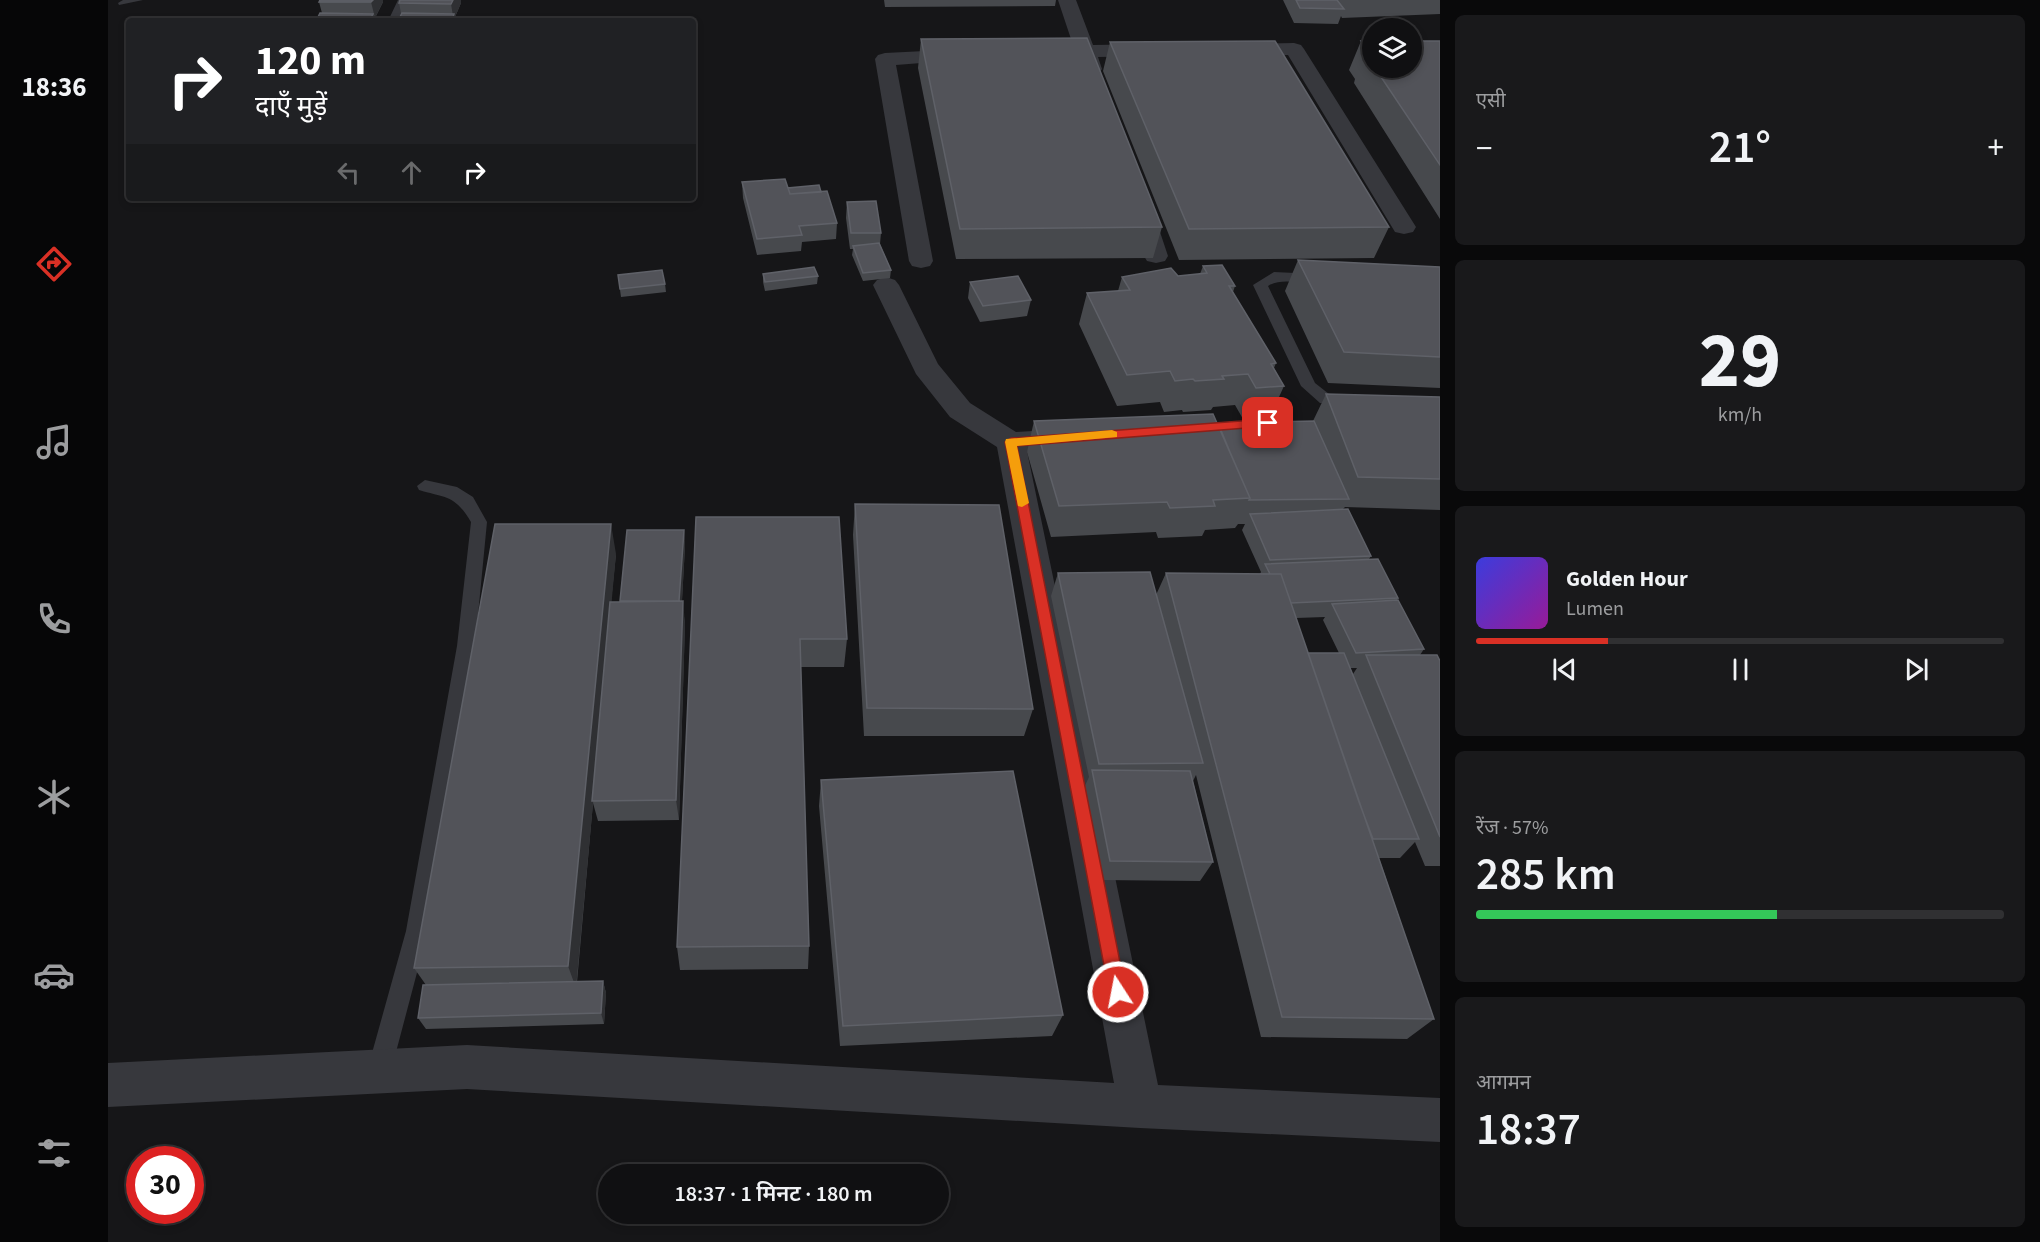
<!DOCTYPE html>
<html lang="hi">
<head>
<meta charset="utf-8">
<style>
  :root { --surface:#101012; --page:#19191b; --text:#f1f3f6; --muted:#9c9d9f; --line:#303032; --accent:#d93025 }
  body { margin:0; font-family:"Source Sans 3","Noto Sans Devanagari",sans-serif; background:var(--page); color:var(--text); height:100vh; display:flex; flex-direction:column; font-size:22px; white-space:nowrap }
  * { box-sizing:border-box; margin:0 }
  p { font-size:20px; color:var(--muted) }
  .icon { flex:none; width:33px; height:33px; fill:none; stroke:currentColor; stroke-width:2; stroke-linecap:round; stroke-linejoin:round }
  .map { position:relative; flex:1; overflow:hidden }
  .panel { display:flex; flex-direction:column; gap:15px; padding:15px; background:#09090a; width:600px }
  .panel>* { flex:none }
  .guide { position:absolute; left:18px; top:18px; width:570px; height:183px; border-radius:6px; box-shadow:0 3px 9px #0003,0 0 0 2px var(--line); background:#202124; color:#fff; overflow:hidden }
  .buttons { position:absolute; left:1254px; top:18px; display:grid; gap:12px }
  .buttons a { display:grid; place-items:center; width:60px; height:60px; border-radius:50%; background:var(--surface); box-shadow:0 3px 9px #0003,0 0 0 2px var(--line); font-size:30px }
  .speed { position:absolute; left:18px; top:1146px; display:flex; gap:12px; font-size:30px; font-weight:700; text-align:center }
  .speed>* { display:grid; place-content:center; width:78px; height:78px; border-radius:50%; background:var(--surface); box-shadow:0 3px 9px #0003,0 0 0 2px var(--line); line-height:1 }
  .speed .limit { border:9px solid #d22; background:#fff; color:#111 }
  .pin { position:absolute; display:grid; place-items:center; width:51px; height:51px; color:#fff; margin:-26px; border-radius:12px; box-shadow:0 3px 9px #0006 }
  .me { position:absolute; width:66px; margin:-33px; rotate:349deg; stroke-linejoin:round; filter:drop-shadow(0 0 4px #0008) }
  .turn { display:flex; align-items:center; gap:21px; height:126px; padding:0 30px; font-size:27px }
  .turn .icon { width:78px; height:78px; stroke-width:2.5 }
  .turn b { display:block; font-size:42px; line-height:51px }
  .lanes { display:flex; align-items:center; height:57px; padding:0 30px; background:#0003; justify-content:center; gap:30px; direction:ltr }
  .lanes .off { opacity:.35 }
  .big { font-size:45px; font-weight:600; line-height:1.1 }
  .panel .widget { flex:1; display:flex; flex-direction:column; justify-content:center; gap:9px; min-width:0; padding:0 21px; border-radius:9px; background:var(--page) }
  .panel .dial { align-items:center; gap:0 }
  .dial b { font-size:78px; line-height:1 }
  .song { display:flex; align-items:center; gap:18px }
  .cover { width:72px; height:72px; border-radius:9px; background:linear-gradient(135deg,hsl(240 70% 55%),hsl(300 70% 35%)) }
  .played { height:6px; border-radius:3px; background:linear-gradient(90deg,var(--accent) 25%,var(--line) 25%) }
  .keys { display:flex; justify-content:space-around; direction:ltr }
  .heat { display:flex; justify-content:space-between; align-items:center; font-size:33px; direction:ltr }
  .charge { height:9px; border-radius:4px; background:linear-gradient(90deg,#34c759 57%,var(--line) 0) }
  .trip { position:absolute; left:490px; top:1164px; width:351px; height:60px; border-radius:30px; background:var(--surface); box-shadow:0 3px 9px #0003,0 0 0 2px var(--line); font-weight:600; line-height:60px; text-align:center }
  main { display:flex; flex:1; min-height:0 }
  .menu { display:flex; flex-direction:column; width:108px; justify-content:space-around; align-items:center; background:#060607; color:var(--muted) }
  .menu .icon { width:42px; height:42px }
  .menu .current { color:var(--accent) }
  .menu b { font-size:27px; color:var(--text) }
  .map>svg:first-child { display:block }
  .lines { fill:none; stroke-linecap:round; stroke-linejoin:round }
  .service { fill:#37383d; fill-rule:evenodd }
  .minor { fill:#37383d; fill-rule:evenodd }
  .wall { fill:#47494d; fill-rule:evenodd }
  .shaded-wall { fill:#2f3033 }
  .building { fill:#525359; stroke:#5f6168; stroke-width:1.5 }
  .route { fill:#d93025; stroke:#8d1f18; stroke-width:1.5 }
  .slow { fill:#f59e0b }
</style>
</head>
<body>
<main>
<nav class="menu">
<b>18:36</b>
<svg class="icon current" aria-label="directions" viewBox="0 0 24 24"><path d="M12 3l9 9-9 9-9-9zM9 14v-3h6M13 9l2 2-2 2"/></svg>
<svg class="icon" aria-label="music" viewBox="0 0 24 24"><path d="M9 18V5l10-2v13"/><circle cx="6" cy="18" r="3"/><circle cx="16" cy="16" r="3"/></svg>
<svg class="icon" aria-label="phone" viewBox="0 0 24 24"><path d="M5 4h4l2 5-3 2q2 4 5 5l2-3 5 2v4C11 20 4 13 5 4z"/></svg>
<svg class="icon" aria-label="climate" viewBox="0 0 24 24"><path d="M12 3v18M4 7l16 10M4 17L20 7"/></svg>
<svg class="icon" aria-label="car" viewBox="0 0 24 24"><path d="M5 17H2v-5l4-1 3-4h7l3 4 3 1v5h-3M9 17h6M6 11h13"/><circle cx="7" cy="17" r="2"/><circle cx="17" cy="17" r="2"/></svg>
<svg class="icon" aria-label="filters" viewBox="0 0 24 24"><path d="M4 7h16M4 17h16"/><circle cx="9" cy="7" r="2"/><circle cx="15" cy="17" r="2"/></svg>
</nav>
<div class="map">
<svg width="1332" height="1242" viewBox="0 0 1332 1242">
  <rect width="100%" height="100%" fill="#161618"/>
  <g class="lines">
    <!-- service -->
    <path class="service" d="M15 0H35L11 5 10 3Z
      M290 0H300L290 21H280Z
      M1166 272 1208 274 1215 278C1204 289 1176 275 1160 286L1207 383 1221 394 1245 396 1248 400 1245 404 1212 403 1193 386 1145 285Z
      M317 480 349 487 365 497 379 522 367 646 320 931 283 1071 279 1079 271 1083 263 1079 259 1071 298 931 349 646 363 522C347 495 338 498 311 490L309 486Z"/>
    <!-- minor -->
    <path class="minor" d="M950 0H968L985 45 1045 44 1052 46 1055 50 1052 54 1045 56 990 57 994 69 991 73H977L970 57 931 56 928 52 931 48 965 45Z
      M1186 43 1193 45 1196 49 1308 227 1305 232 1296 234 1287 232 1180 55 1127 56 1120 54 1117 50 1120 46 1127 44Z
      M857 49 864 51 867 55 864 59 788 65 825 261 822 266 813 268 804 266 801 261 767 59 770 55 777 53Z
      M1032 201 1040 203 1044 208 1060 256 1057 261 1048 263 1039 261 1036 256 1020 208 1024 203Z
      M778 277 787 280 791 285 830 364 862 403 908 432 925 431 935 434 939 441 935 448 919 451 1050 1085 1332 1098V1142L1032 1128 359 1089 0 1107V1063L359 1045 1006 1083 889 447 842 417 808 374 765 285 769 280Z"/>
  </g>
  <!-- wall -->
  <path class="wall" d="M292 0H356H353V3L347 17 293 13 291 3Z
    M776 0H948L947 6 777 7Z
    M1175 0H1332V14L1234 18 1233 16 1230 24 1186 23Z
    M211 2H275L267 18H266L267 21H208L214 13Z
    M813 39 1054 227 1045 258 848 259 810 68Z
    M1253 41H1264V68H1304L1332 41V219L1246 83 1247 79 1241 70Z
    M1002 42 1281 227 1266 258 1071 260 995 71Z
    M634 182 713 192 729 223 728 239 694 242 693 251 649 255 635 198Z
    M739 202 773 233 772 244 783 270 782 278 755 281 744 255 745 249H742L738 218Z
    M1190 260 1332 267V388L1220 383 1177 291Z
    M1095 266 1127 286 1125 292 1168 363 1166 368 1176 386 1162 417 1135 419 1127 405 1105 407 1103 410 1075 412 1074 410 1056 412 1052 402 1009 406 971 324 979 293 1010 291 1014 277 1070 276 1092 274Z
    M655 274 710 276 709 284 657 291 655 282Z
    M510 275 557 284 558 292 513 297Z
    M862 282 923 300 919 316 872 322 860 298Z
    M1218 394 1332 397V510L1237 507 1235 509 1263 556 1261 559 1290 598 1289 600 1316 649 1312 655 1332 661V866H1317L1307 842 1292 858H1271L1326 1019 1299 1039 1153 1037 1088 775 1085 781 1105 862 1092 881 992 880 975 790 981 777 943 596 950 573 1048 595 1058 573 1152 574 1153 572 1134 530 1137 524H1130L1127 528 1097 530 1094 536 1050 538 1048 532 943 537 919 452 926 421 1109 425 1110 423 1205 421ZM1217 617 1215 620 1231 653H1200L1188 618ZM1242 668H1249L1245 674Z
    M747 504 925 709 916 736H756L745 535Z
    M588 517 739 639 736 667H693L701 946 700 969 572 970 569 947Z
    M576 530 577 546 574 601 577 624 571 820 490 821 485 803 469 982 495 981 498 993 496 1024 318 1029 310 1018 318 985 306 968 508 554 503 602H512Z
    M713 780 955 1015 944 1036 732 1046 711 806Z"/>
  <!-- shaded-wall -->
  <path class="shaded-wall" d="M265 0H275V2L267 18 263 2Z
    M345 0H353V3L347 17 348 21H344L345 16 343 4Z
    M265 14 267 21H261Z
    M503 524 508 554 468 988 460 966Z
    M576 530 577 546 573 617 571 601Z
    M575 601 577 624 571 820 568 800Z
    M495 981 498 993 496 1024 493 1013Z"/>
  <!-- building -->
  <path class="building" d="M212 0H265L263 2H211Z
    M292 0H345L343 4 291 3Z
    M1188 0H1229L1236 9 1192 8Z
    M212 13 265 14 261 21H208Z
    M294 13 346 14 344 21H290Z
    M979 38 1054 227 852 229 813 39Z
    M1167 41 1281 227 1081 229 1002 42Z
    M1253 41H1264V64L1258 54H1261Z
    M1304 41H1332V165L1267 68H1304Z
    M677 179 682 194 719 191 729 223 691 226 694 235 649 239 634 182Z
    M711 185 713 192 682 194 680 188Z
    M768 201 773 233H743L739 202Z
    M771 243 783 270 755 273 745 246Z
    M1190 260 1332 267V357L1236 352Z
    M1114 265 1127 286H1121L1168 363 1163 364 1176 386 1148 388 1140 374 1114 376 1116 379 1087 381 1085 379 1067 381 1062 371 1019 375 979 293 1022 290 1014 277 1063 268 1070 276 1099 273 1095 266Z
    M706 267 710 276 657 282 655 274Z
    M554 270 557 284 512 289 510 275Z
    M910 276 923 300 875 306 862 282Z
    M1218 394 1332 397V479L1250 477Z
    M1105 414 1142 498 1105 500 1107 506 1062 508 1059 502 951 506 926 421Z
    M1206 421 1241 499 1141 500 1142 498 1122 452 1110 423Z
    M747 504 891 505 925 709 759 708Z
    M1240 509 1263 556 1162 560 1142 514Z
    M588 517H731L739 639H692L701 946 569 947Z
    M387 524H503L460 966 306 968Z
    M519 530H576L571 601H512Z
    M1270 559 1290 598 1183 603 1173 574H1162L1157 564Z
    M1042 572 1095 763 991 764 950 573Z
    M1058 573 1173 574 1326 1019 1174 1017Z
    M1290 600 1316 649 1248 653 1224 604Z
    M575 601 568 800 484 801 502 602Z
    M1200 653H1236L1311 839H1265L1251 802Z
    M1258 655H1329L1332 661V837Z
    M984 770 1082 771 1105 862 1002 861Z
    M905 771 955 1015 735 1026 713 780Z
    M495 981 493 1013 310 1018 315 985Z"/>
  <!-- route -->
  <path class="route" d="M1160 419 1166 423 1164 426 909 446 1018 992 1016 998 1010 1000 1004 998 1001 992 897 442 903 438Z"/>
  <!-- slow -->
  <path class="slow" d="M1004 430 1009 432V437L909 446 921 503 914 507 910 506 897 442 898 439Z"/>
</svg>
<div class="buttons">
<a><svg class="icon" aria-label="layers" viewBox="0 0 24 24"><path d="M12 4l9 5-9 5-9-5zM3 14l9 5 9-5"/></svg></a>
</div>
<div class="speed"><div class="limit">30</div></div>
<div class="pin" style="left:1160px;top:423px;background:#d93025"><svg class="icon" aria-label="arrive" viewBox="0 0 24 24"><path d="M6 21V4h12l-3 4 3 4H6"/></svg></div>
<svg class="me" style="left:1010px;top:992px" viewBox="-20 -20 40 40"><circle r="17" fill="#d93025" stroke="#fff" stroke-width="3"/><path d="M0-11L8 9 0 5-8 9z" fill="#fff"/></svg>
<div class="trip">18:37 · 1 मिनट · 180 m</div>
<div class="guide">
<div class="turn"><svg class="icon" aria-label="right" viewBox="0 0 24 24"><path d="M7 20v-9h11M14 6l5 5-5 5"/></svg><div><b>120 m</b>दाएँ मुड़ें</div></div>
<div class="lanes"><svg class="icon off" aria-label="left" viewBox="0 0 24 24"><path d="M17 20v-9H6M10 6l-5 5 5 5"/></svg><svg class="icon off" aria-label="ahead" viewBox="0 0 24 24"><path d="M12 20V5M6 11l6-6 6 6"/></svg><svg class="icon" aria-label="right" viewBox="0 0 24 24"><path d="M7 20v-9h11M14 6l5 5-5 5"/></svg></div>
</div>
</div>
<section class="panel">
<div class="widget"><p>एसी</p>
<div class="heat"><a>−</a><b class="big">21°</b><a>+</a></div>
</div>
<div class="widget dial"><b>29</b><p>km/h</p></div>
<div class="widget">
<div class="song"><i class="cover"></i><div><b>Golden Hour</b><p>Lumen</p></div></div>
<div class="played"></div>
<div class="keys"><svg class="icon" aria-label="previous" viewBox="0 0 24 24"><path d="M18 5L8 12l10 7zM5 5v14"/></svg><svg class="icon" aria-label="pause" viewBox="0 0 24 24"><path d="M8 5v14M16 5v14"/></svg><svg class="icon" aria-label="next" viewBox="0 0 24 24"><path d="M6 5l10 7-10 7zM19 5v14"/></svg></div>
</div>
<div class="widget"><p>रेंज · 57%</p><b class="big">285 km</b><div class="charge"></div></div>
<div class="widget"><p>आगमन</p><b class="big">18:37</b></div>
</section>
</main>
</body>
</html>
